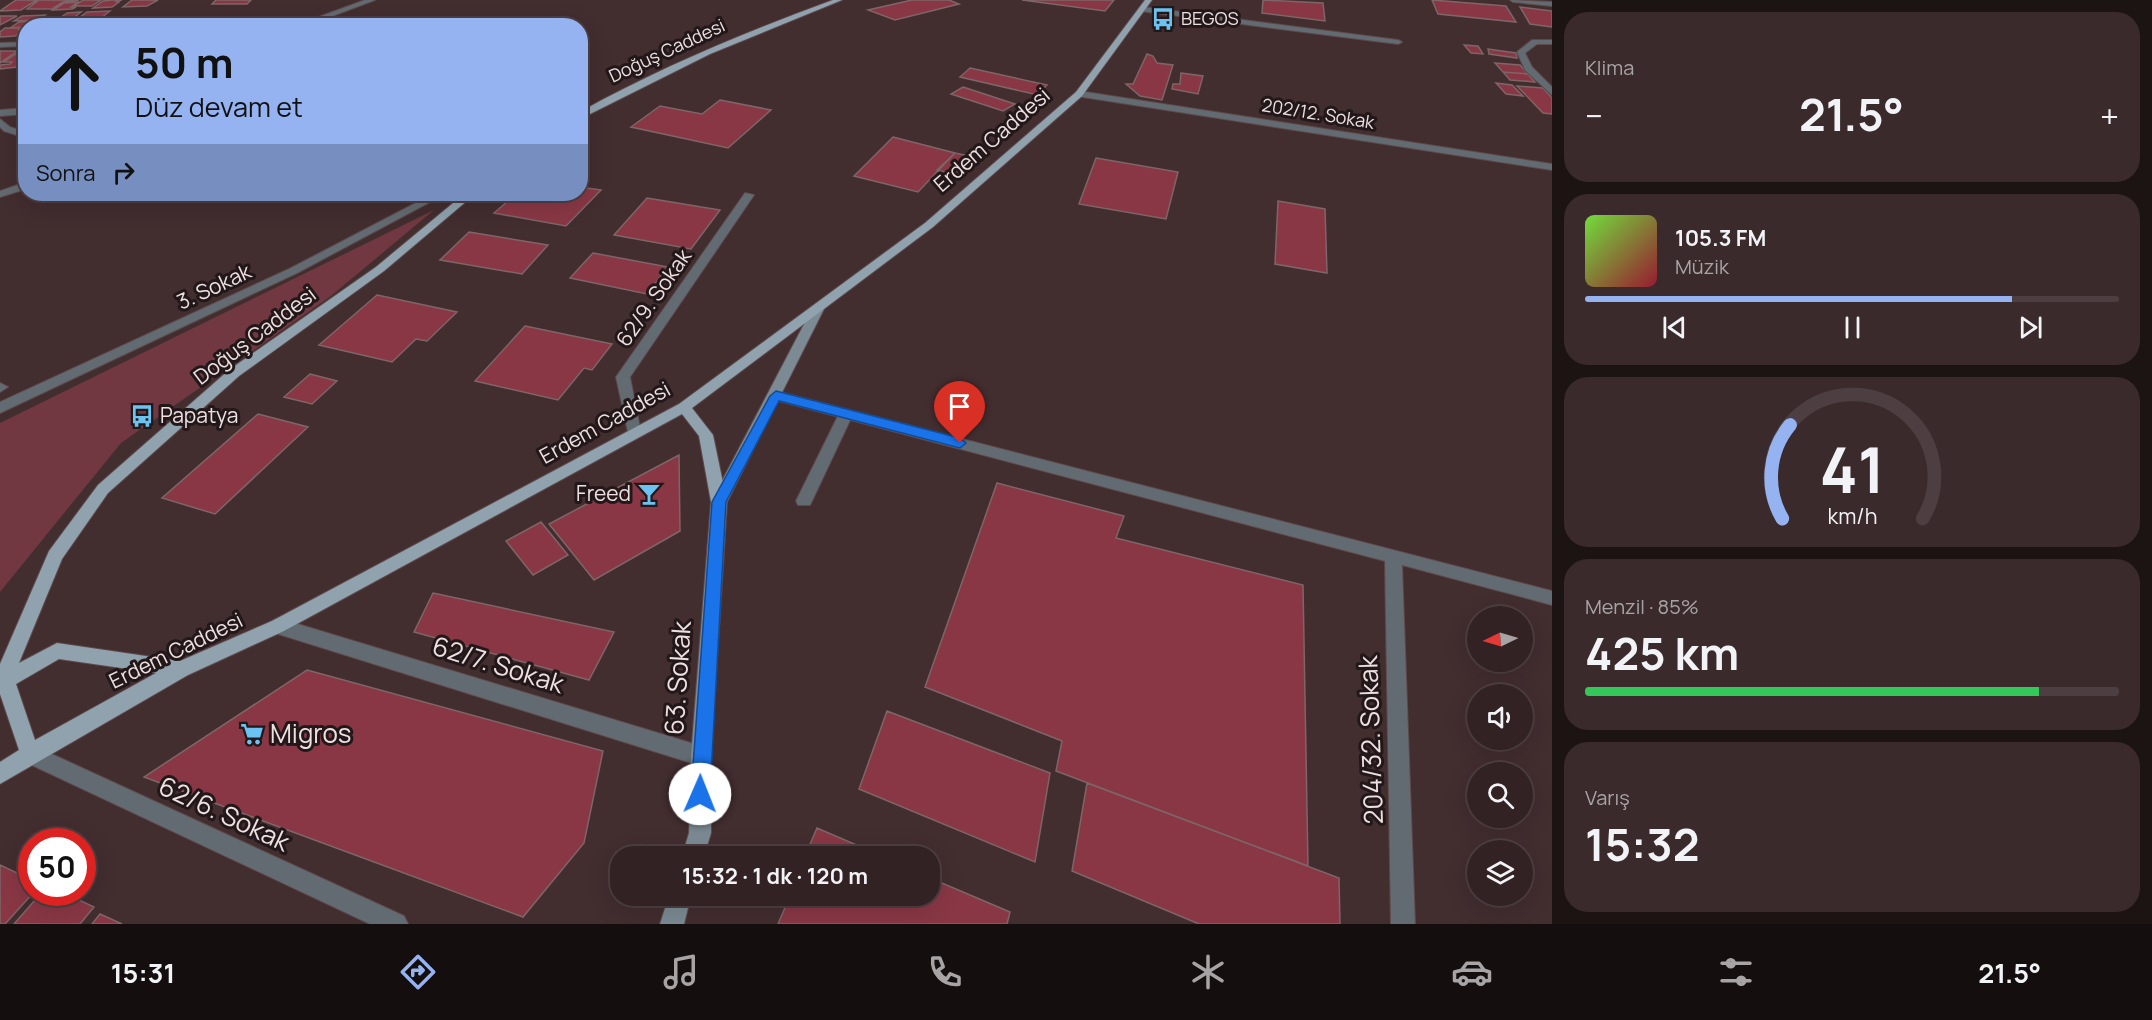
<!DOCTYPE html>
<html lang="tr">
<head>
<meta charset="utf-8">
<style>
  :root { --surface:#322223; --page:#3a2a2b; --text:#f1f3f6; --muted:#a8a4a6; --line:#4d3f41; --accent:#95b2f1 }
  body { margin:0; font-family:Manrope,sans-serif; background:var(--page); color:var(--text); height:100vh; display:flex; flex-direction:column; font-size:22px; white-space:nowrap }
  * { box-sizing:border-box; margin:0 }
  p { font-size:20px; color:var(--muted) }
  .icon { flex:none; width:33px; height:33px; fill:none; stroke:currentColor; stroke-width:2; stroke-linecap:round; stroke-linejoin:round }
  .map { position:relative; flex:1; overflow:hidden }
  .sheet { display:flex; flex-direction:column; gap:12px; padding:12px; background:#1c1313; width:600px }
  .sheet>* { flex:none }
  .guide { position:absolute; left:18px; top:18px; width:570px; height:183px; border-radius:24px; box-shadow:0 6px 24px #0002,0 0 0 2px var(--line); background:#95b2f1; color:#111; overflow:hidden }
  .needle { width:39px; rotate:265deg }
  .controls { position:absolute; left:1467px; top:606px; display:grid; gap:12px }
  .controls a { display:grid; place-items:center; width:66px; height:66px; border-radius:50%; background:var(--surface); box-shadow:0 6px 24px #0002,0 0 0 2px var(--line); font-size:30px }
  .speed { position:absolute; left:18px; top:828px; display:flex; gap:12px; font-size:30px; font-weight:700; text-align:center }
  .speed>* { display:grid; place-content:center; width:78px; height:78px; border-radius:50%; background:var(--surface); box-shadow:0 6px 24px #0002,0 0 0 2px var(--line); line-height:1 }
  .speed .limit { border:9px solid #d22; background:#fff; color:#111 }
  .pin { position:absolute; display:grid; place-items:center; width:51px; height:51px; color:#fff; margin:-62px -26px; border-radius:50% 50% 50% 0; rotate:-45deg; box-shadow:0 0 6px #0007 }
  .pin .icon { rotate:45deg }
  .me { position:absolute; width:66px; margin:-33px; rotate:1deg; stroke-linejoin:round; filter:drop-shadow(0 0 4px #0008) }
  .turn { display:flex; align-items:center; gap:21px; height:126px; padding:0 18px; font-size:27px }
  .turn .icon { width:78px; height:78px; stroke-width:2.5 }
  .turn b { display:block; font-size:42px; line-height:51px }
  .then { display:flex; align-items:center; height:57px; padding:0 18px; background:#0003; gap:12px; font-size:22px }
  .big { font-size:45px; font-weight:700; line-height:1.1 }
  .sheet .tile { flex:1; display:flex; flex-direction:column; justify-content:center; gap:9px; min-width:0; padding:0 21px; border-radius:24px; background:var(--page) }
  .sheet .dial { align-items:center; gap:0 }
  .dial svg { height:156px; overflow:visible; fill:none; stroke:var(--line); stroke-width:7; stroke-linecap:round; text-anchor:middle }
  .dial text { fill:var(--text); stroke:none }
  .song { display:flex; align-items:center; gap:18px }
  .cover { width:72px; height:72px; border-radius:9px; background:linear-gradient(135deg,hsl(100 70% 55%),hsl(350 70% 35%)) }
  .played { height:6px; border-radius:3px; background:linear-gradient(90deg,var(--accent) 80%,var(--line) 80%) }
  .keys { display:flex; justify-content:space-around; direction:ltr }
  .heat { display:flex; justify-content:space-between; align-items:center; font-size:33px; direction:ltr }
  .charge { height:9px; border-radius:4px; background:linear-gradient(90deg,#34c759 85%,var(--line) 0) }
  .trip { position:absolute; left:610px; top:846px; width:330px; height:60px; border-radius:24px; background:var(--surface); box-shadow:0 6px 24px #0002,0 0 0 2px var(--line); font-weight:700; line-height:60px; text-align:center }
  .tabs { display:flex; height:96px; justify-content:space-around; align-items:center; background:#140e0e; color:var(--muted) }
  .tabs .icon { width:42px; height:42px }
  .tabs .selected { color:var(--accent) }
  .tabs b { font-size:27px; color:var(--text) }
  main { display:flex; flex:1; min-height:0 }
  .map>svg:first-child { display:block }
  .green { fill:#713841 }
  .building { fill:#893745; stroke:#7e6568; stroke-width:1.5 }
  .lines { fill:none; stroke-linecap:round; stroke-linejoin:round }
  .service-casing { stroke:#5e494b; stroke-width:2 }
  .minor-casing { stroke:#5e494b; stroke-width:2 }
  .tertiary-casing { stroke:#5e494b; stroke-width:2 }
  .secondary-casing { stroke:#5e494b; stroke-width:2 }
  .primary-casing { stroke:#5e494b; stroke-width:2 }
  .service { fill:#626b71; fill-rule:evenodd }
  .minor { fill:#626b71; fill-rule:evenodd }
  .tertiary { fill:#626b71; fill-rule:evenodd }
  .secondary { fill:#7b8a93; fill-rule:evenodd }
  .primary { fill:#8fa2ad; fill-rule:evenodd }
  .route { fill:#1a73e8; stroke:#114b97; stroke-width:1.5 }
  .labels { text-anchor:middle; stroke-width:6; stroke-linejoin:round; paint-order:stroke }
  .far-poi-label { font-size:18px; fill:#eedfe0; stroke:#221819; text-anchor:start }
  .far-street-label { font-size:18px; fill:#eedfe0; stroke:#221819 }
  .street-label { font-size:21px; fill:#eedfe0; stroke:#221819 }
  .poi-label { font-size:21px; fill:#eedfe0; stroke:#221819; text-anchor:start }
  .near-street-label { font-size:26px; fill:#eedfe0; stroke:#221819 }
  .near-poi-label { font-size:26px; fill:#eedfe0; stroke:#221819; text-anchor:start }
</style>
</head>
<body>
<main>
<div class="map">
<svg width="1552" height="924" viewBox="0 0 1552 924">
  <rect width="100%" height="100%" fill="#422d2f"/>
  <!-- green -->
  <path class="green" d="M434 210 331 296 121 443 0 592V423Z"/>
  <!-- building -->
  <path class="building" d="M16 0H37L21 10 0 11Z
    M39 0H79L63 2 52 9H27Z
    M83 0H101L92 6H74Z
    M111 0H122L115 1 119 2 112 7 93 8 103 1Z
    M132 0H158L147 6 123 7Z
    M216 0H251L247 4H212Z
    M912 0H949L959 4 895 20 868 10Z
    M1022 0H1114L1105 11Z
    M1263 0 1323 3 1325 21 1262 13Z
    M1432 0 1506 6 1516 22 1438 14Z
    M78 2 71 7H76L72 9 53 10 64 3Z
    M1520 7 1552 11V27L1530 24Z
    M110 11 91 26H68L87 12Z
    M81 12 63 26H49L67 13Z
    M45 15 37 20 14 21 22 16Z
    M0 16H17L0 25Z
    M33 21 25 27 10 28 19 22Z
    M5 28H22L18 30H24L15 36 0 37V32Z
    M1464 45 1478 46 1483 54 1471 53Z
    M23 49H26V66L0 69V65L10 64 12 62H4Z
    M1488 49 1516 53 1517 58 1489 54Z
    M0 51H17L0 63Z
    M1147 54 1153 56 1157 63 1173 65 1162 100 1140 96 1126 84H1133Z
    M1495 63 1520 65 1528 74 1503 72Z
    M970 68 1047 85 1038 95 960 77Z
    M1503 72 1528 74 1535 82 1510 80Z
    M1181 73 1203 76 1198 94 1172 89 1173 84H1180Z
    M1496 83 1512 85 1523 96 1506 94Z
    M1517 86 1543 88 1552 98V114L1543 113Z
    M963 87 1015 104 1003 111 951 94Z
    M720 100 771 110 728 148 631 127 660 106 702 114Z
    M893 137 955 153 918 192 854 176Z
    M955 153 974 157 957 175 937 170Z
    M1096 158 1178 172 1166 219 1079 204Z
    M580 187 601 190 566 226 494 213 516 194H580Z
    M647 198 720 210 691 249 614 235Z
    M1278 201 1325 209 1327 273 1275 264Z
    M469 232 548 245 522 274 440 260Z
    M593 253 668 267 647 294 570 278Z
    M377 295 457 312 427 341 416 339 392 362 319 345Z
    M525 326 612 344 592 370 584 368 558 400 475 381Z
    M310 374 337 381 312 404 284 397Z
    M258 414 308 427 215 514 162 498Z
    M679 455 680 531 594 580 549 524Z
    M997 483 1124 516 1116 538 1303 585 1308 866 1056 771 1062 741 925 687Z
    M541 522 568 555 533 575 506 541Z
    M433 593 614 632 589 680 414 632Z
    M307 670 603 751 584 843 523 917 144 777Z
    M887 711 1050 773 1035 862 859 789Z
    M1087 783 1339 878 1340 924H1199L1072 871Z
    M817 828 882 856H805Z
    M0 865 32 880V892H34L5 924H0Z
    M930 878 1010 912 1007 924H778L790 896H930Z
    M42 892H62L94 907 80 924H14Z
    M100 914 122 924H92Z"/>
  <g class="lines">
    <!-- service casing -->
    <g class="service-casing">
      <path id="service" d="M846 409 853 414 812 501 810 505H798L796 501 839 414Z"/>
    </g>
    <!-- minor casing -->
    <g class="minor-casing">
      <path id="minor" d="M365 0H375L306 26H294Z
        M1510 0 1552 2V6L1513 2Z
        M1143 7 1398 40 1402 42 1398 44 1140 11Z
        M1532 40H1552V44H1537L1525 53 1532 67 1552 87V95L1525 70 1517 52Z
        M26 42V46L0 47V43Z
        M1079 91 1552 164V170L1076 96V92Z
        M26 108V114L0 116V110Z
        M0 119 10 127 26 132V138L4 131 0 127Z
        M26 182V189L0 197V191Z
        M745 193 754 195 630 377 641 433 634 438 629 437 616 377Z
        M0 383 8 387 0 392Z
        M776 391 1552 591V605L1402 565 1415 924H1391L1385 561 771 399 769 396 771 393Z
        M278 618 701 746 708 749 711 756 708 763 701 766 278 634 272 631 269 626 272 621Z
        M30 744 404 916 408 924H370L23 761 20 754 23 747Z"/>
    </g>
    <!-- tertiary casing -->
    <g class="tertiary-casing">
      <path id="tertiary" d="M433 194H445L297 273 0 413V402L289 269Z"/>
    </g>
    <!-- secondary casing -->
    <g class="secondary-casing">
      <path id="secondary" d="M819 303 825 307 727 502 711 756V833L704 856H682L689 833 691 756 711 502 813 307Z
        M669 896H691L684 924H660Z"/>
    </g>
    <!-- primary casing -->
    <g class="primary-casing">
      <path id="primary" d="M833 0H842L710 54 580 119V112C661 67 746 32 833 0Z
        M1145 0H1152L1082 96 933 227 692 408 713 435 727 502 725 506H713L711 502 699 436 682 414 284 631 188 675 0 784V762L19 750 0 694V664L49 551 98 485 229 370 376 267 464 194H475L384 271 239 376 108 493 62 559 19 663 57 643 180 661 272 621 679 404 925 223 1076 92ZM59 659 156 673 35 740 16 684Z"/>
    </g>
    <!-- service -->
    <use href="#service" class="service"/>
    <!-- minor -->
    <use href="#minor" class="minor"/>
    <!-- tertiary -->
    <use href="#tertiary" class="tertiary"/>
    <!-- secondary -->
    <use href="#secondary" class="secondary"/>
    <!-- primary -->
    <use href="#primary" class="primary"/>
  </g>
  <!-- route -->
  <path class="route" d="M776 391 960 438 966 443 960 448 779 401 726 502 710 794 707 801 700 804 694 801 691 794 712 502 770 396Z"/>
  <!-- icons -->
  <defs>
    <g id="bus-bare" transform="scale(1.8)"><path d="M-5-6H5V4H4V6H2V4H-2V6H-4V4H-5ZM-3.5-4V0h7V-4ZM-3.5 1.2v1.5H-2V1.2ZM2 1.2v1.5H3.5V1.2Z" fill="#6bc3f2" stroke="#221819" stroke-width="2.5" paint-order="stroke"/></g>
    <g id="bar-bare" transform="scale(1.8)"><path d="M-6-5H6L.8 .8V4.5H3.5V6h-7V4.5H-.8V.8Z" fill="#6bc3f2" stroke="#221819" stroke-width="2.5" paint-order="stroke"/></g>
    <g id="supermarket-bare" transform="scale(1.8)"><path d="M-6-5.5h2.5l.6 2H6L4.5 2H-2.5L-4.4-4H-6ZM-1.5 3.2a1.3 1.3 0 1 0 .1 0ZM3 3.2a1.3 1.3 0 1 0 .1 0Z" fill="#6bc3f2" stroke="#221819" stroke-width="2.5" paint-order="stroke"/></g>
  </defs>
  <g fill-rule="evenodd">
    <use href="#bus-bare" x="1163" y="19"/>
    <use href="#bus-bare" x="142" y="416"/>
    <use href="#bar-bare" x="649" y="494"/>
    <use href="#supermarket-bare" x="252" y="734"/>
  </g>
  <g class="labels">
    <!-- far-poi labels -->
    <g class="far-poi-label">
      <text x="1181" y="25">BEGOS</text>
    </g>
    <!-- far-street labels -->
    <g class="far-street-label">
      <text transform="translate(667 51) rotate(-25)" y="6">Doğuş Caddesi</text>
      <text transform="translate(1318 114) rotate(9)" y="6">202/12. Sokak</text>
    </g>
    <!-- street labels -->
    <g class="street-label">
      <text transform="translate(992 140) rotate(-41)" y="7">Erdem Caddesi</text>
      <text transform="translate(214 287) rotate(-25)" y="7">3. Sokak</text>
      <text transform="translate(654 298) rotate(-55)" y="7">62/9. Sokak</text>
      <text transform="translate(255 336) rotate(-37)" y="7">Doğuş Caddesi</text>
      <text transform="translate(605 423) rotate(-29)" y="7">Erdem Caddesi</text>
      <text transform="translate(176 651) rotate(-26)" y="7">Erdem Caddesi</text>
    </g>
    <!-- poi labels -->
    <g class="poi-label">
      <text x="160" y="423">Papatya</text>
      <text x="631" y="501" text-anchor="end">Freed</text>
    </g>
    <!-- near-street labels -->
    <g class="near-street-label">
      <text transform="translate(498 665) rotate(17)" y="9">62/7. Sokak</text>
      <text transform="translate(678 678) rotate(-86)" y="9">63. Sokak</text>
      <text transform="translate(1371 740) rotate(-92)" y="9">204/32. Sokak</text>
      <text transform="translate(224 814) rotate(25)" y="9">62/6. Sokak</text>
    </g>
    <!-- near-poi labels -->
    <g class="near-poi-label">
      <text x="270" y="743">Migros</text>
    </g>
  </g>
</svg>
<div class="controls">
<a><svg class="needle" viewBox="-14 -14 28 28"><path d="M0-13l5 13h-10z" fill="#e53935"/><path d="M0 13l5-13h-10z" fill="#a8a4a6"/></svg></a>
<a><svg class="icon" aria-label="sound" viewBox="0 0 24 24"><path d="M4 9h4l5-4v14l-5-4H4zM17 9q2 3 0 6"/></svg></a>
<a><svg class="icon" aria-label="search" viewBox="0 0 24 24"><circle cx="10" cy="10" r="6"/><path d="M15 15l6 6"/></svg></a>
<a><svg class="icon" aria-label="layers" viewBox="0 0 24 24"><path d="M12 4l9 5-9 5-9-5zM3 14l9 5 9-5"/></svg></a>
</div>
<div class="speed"><div class="limit">50</div></div>
<div class="pin" style="left:960px;top:443px;background:#d93025"><svg class="icon" aria-label="arrive" viewBox="0 0 24 24"><path d="M6 21V4h12l-3 4 3 4H6"/></svg></div>
<svg class="me" style="left:700px;top:794px" viewBox="-20 -20 40 40"><circle r="19" fill="#fff"/><path d="M0-13L10 11 0 6-10 11z" fill="#1a73e8"/></svg>
<div class="trip">15:32 · 1 dk · 120 m</div>
<div class="guide">
<div class="turn"><svg class="icon" aria-label="ahead" viewBox="0 0 24 24"><path d="M12 20V5M6 11l6-6 6 6"/></svg><div><b>50 m</b>Düz devam et</div></div>
<div class="then">Sonra<svg class="icon" aria-label="right" viewBox="0 0 24 24"><path d="M7 20v-9h11M14 6l5 5-5 5"/></svg></div>
</div>
</div>
<section class="sheet">
<div class="tile"><p>Klima</p>
<div class="heat"><a>−</a><b class="big">21.5°</b><a>+</a></div>
</div>
<div class="tile">
<div class="song"><i class="cover"></i><div><b>105.3 FM</b><p>Müzik</p></div></div>
<div class="played"></div>
<div class="keys"><svg class="icon" aria-label="previous" viewBox="0 0 24 24"><path d="M18 5L8 12l10 7zM5 5v14"/></svg><svg class="icon" aria-label="pause" viewBox="0 0 24 24"><path d="M8 5v14M16 5v14"/></svg><svg class="icon" aria-label="next" viewBox="0 0 24 24"><path d="M6 5l10 7-10 7zM19 5v14"/></svg></div>
</div>
<div class="tile dial"><svg viewBox="0 0 100 80">
<path d="M14 69A42 42 0 1 1 86 69"/>
<path d="M14 69A42 42 0 0 1 18 21" stroke="#95b2f1"/>
<text x="50" y="56" font-size="32" font-weight="700">41</text>
<text x="50" y="72" font-size="11">km/h</text>
</svg></div>
<div class="tile"><p>Menzil · 85%</p><b class="big">425 km</b><div class="charge"></div></div>
<div class="tile"><p>Varış</p><b class="big">15:32</b></div>
</section>
</main>
<nav class="tabs">
<b>15:31</b>
<svg class="icon selected" aria-label="directions" viewBox="0 0 24 24"><path d="M12 3l9 9-9 9-9-9zM9 14v-3h6M13 9l2 2-2 2"/></svg>
<svg class="icon" aria-label="music" viewBox="0 0 24 24"><path d="M9 18V5l10-2v13"/><circle cx="6" cy="18" r="3"/><circle cx="16" cy="16" r="3"/></svg>
<svg class="icon" aria-label="phone" viewBox="0 0 24 24"><path d="M5 4h4l2 5-3 2q2 4 5 5l2-3 5 2v4C11 20 4 13 5 4z"/></svg>
<svg class="icon" aria-label="climate" viewBox="0 0 24 24"><path d="M12 3v18M4 7l16 10M4 17L20 7"/></svg>
<svg class="icon" aria-label="car" viewBox="0 0 24 24"><path d="M5 17H2v-5l4-1 3-4h7l3 4 3 1v5h-3M9 17h6M6 11h13"/><circle cx="7" cy="17" r="2"/><circle cx="17" cy="17" r="2"/></svg>
<svg class="icon" aria-label="filters" viewBox="0 0 24 24"><path d="M4 7h16M4 17h16"/><circle cx="9" cy="7" r="2"/><circle cx="15" cy="17" r="2"/></svg>
<b>21.5°</b>
</nav>
</body>
</html>
